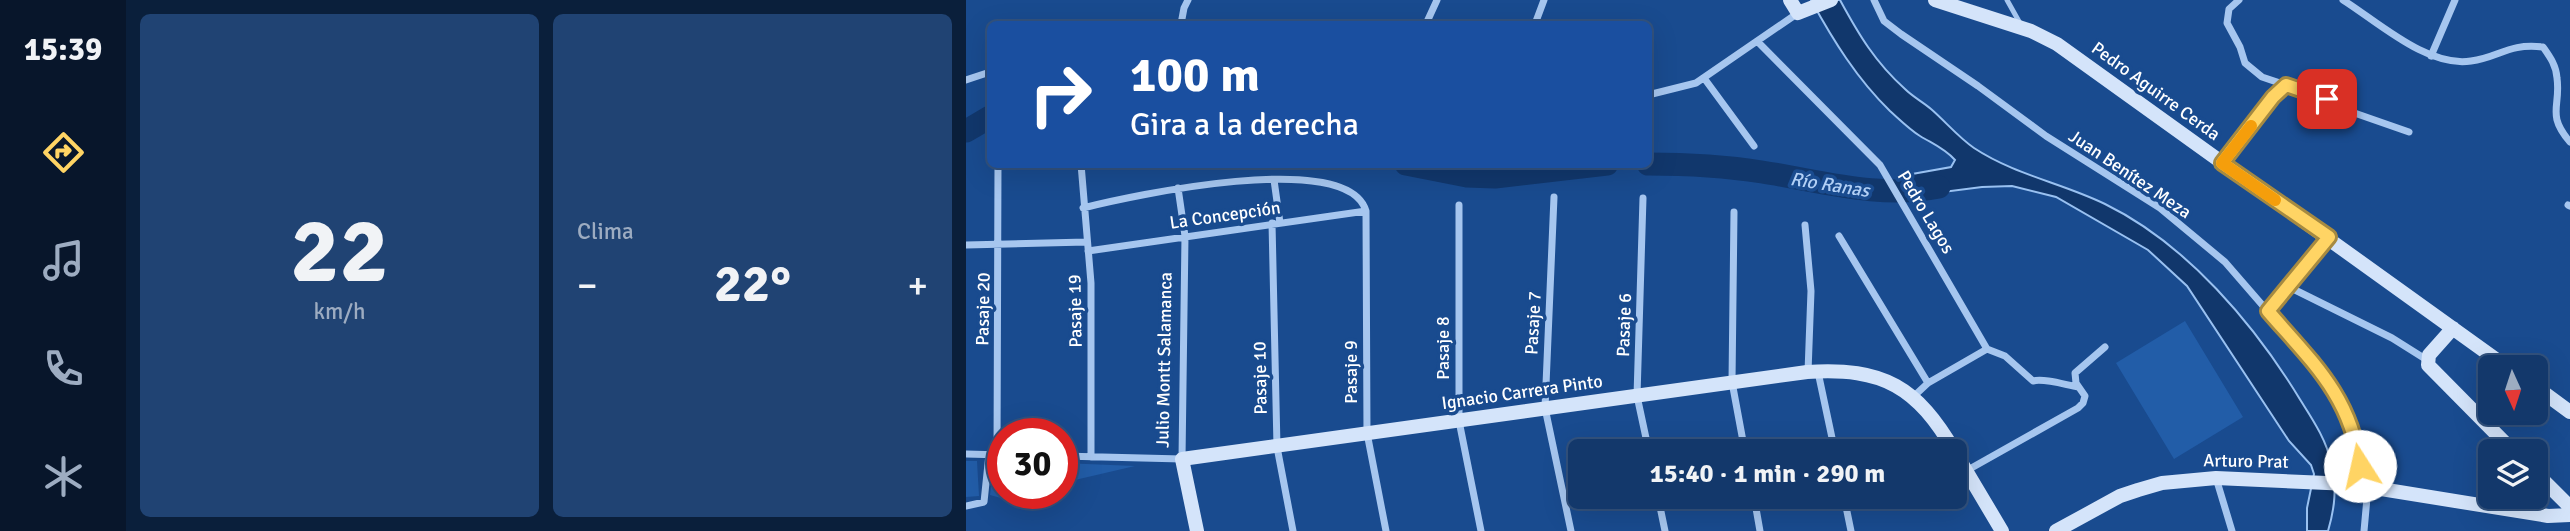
<!DOCTYPE html>
<html lang="es">
<head>
<meta charset="utf-8">
<style>
  :root { --surface:#13386b; --page:#204373; --text:#f1f3f6; --muted:#9dacc1; --line:#32527e; --accent:#ffd464 }
  body { margin:0; font-family:Signika,sans-serif; background:var(--page); color:var(--text); height:100vh; display:flex; flex-direction:column; font-size:26px; white-space:nowrap }
  * { box-sizing:border-box; margin:0 }
  p { font-size:23px; color:var(--muted) }
  .icon { flex:none; width:38px; height:38px; fill:none; stroke:currentColor; stroke-width:2; stroke-linecap:round; stroke-linejoin:round }
  .map { position:relative; flex:1; overflow:hidden }
  .details { display:flex; flex-direction:column; gap:14px; padding:14px; background:#0a1f3b; width:840px }
  .details>* { flex:none }
  .banner { position:absolute; left:21px; top:21px; width:665px; height:147px; border-radius:10px; box-shadow:0 7px 28px #0002,0 0 0 2px var(--line); background:#1a4fa0; color:#fff; overflow:hidden }
  .needle { width:46px; rotate:177deg }
  .tools { position:absolute; left:1512px; top:355px; display:grid; gap:14px }
  .tools a { display:grid; place-items:center; width:70px; height:70px; border-radius:10px; background:var(--surface); box-shadow:0 7px 28px #0002,0 0 0 2px var(--line); font-size:35px }
  .speed { position:absolute; left:21px; top:418px; display:flex; gap:14px; font-size:35px; font-weight:700; text-align:center }
  .speed>* { display:grid; place-content:center; width:91px; height:91px; border-radius:50%; background:var(--surface); box-shadow:0 7px 28px #0002,0 0 0 2px var(--line); line-height:1 }
  .speed .limit { border:10px solid #d22; background:#fff; color:#111 }
  .pin { position:absolute; display:grid; place-items:center; width:60px; height:60px; color:#fff; margin:-30px; border-radius:14px; box-shadow:0 4px 10px #0006 }
  .me { position:absolute; width:77px; margin:-38px; rotate:350deg; stroke-linejoin:round; filter:drop-shadow(0 0 5px #0008) }
  .turn { display:flex; align-items:center; gap:24px; height:147px; padding:0 28px; font-size:32px }
  .turn .icon { width:91px; height:91px; stroke-width:2.5 }
  .turn b { display:block; font-size:49px; line-height:60px }
  .big { font-size:52px; font-weight:700; line-height:1.1 }
  .details .card { flex:1; display:flex; flex-direction:column; justify-content:center; gap:10px; min-width:0; padding:0 24px; border-radius:10px; background:var(--page) }
  .details .dial { align-items:center; gap:0 }
  .dial b { font-size:91px; line-height:1 }
  .heat { display:flex; justify-content:space-between; align-items:center; font-size:38px; direction:ltr }
  .details .tiles { flex:1; display:grid; gap:14px; grid-template-columns:repeat(2,1fr) }
  .trip { position:absolute; left:602px; top:439px; width:399px; height:70px; border-radius:10px; background:var(--surface); box-shadow:0 7px 28px #0002,0 0 0 2px var(--line); font-weight:700; line-height:70px; text-align:center }
  main { display:flex; flex:1; min-height:0 }
  .dock { display:flex; flex-direction:column; width:126px; justify-content:space-around; align-items:center; background:#08162b; color:var(--muted) }
  .dock .icon { width:49px; height:49px }
  .dock .on { color:var(--accent) }
  .dock b { font-size:32px; color:var(--text) }
  .map>svg:first-child { display:block }
  .green { fill:#225da8 }
  .water { fill:#11376c; stroke:#99c1f1; stroke-width:2 }
  .lines { fill:none; stroke-linecap:round; stroke-linejoin:round }
  .river { stroke:#11376c; stroke-width:23 }
  .lane { stroke:#a6c6ef; stroke-width:5 }
  .street { stroke:#a6c6ef; stroke-width:7 }
  .secondary { stroke:#d4e4fa; stroke-width:14 }
  .route-casing { stroke:#a68a41; stroke-width:18 }
  .route { stroke:#ffd464; stroke-width:12 }
  .slow { stroke:#f59e0b; stroke-width:12 }
  .labels { text-anchor:middle; stroke-width:7; stroke-linejoin:round; paint-order:stroke }
  .street-label { font-size:18px; fill:#fff; stroke:#194b8f }
  .water-label { font-size:19px; font-style:italic; fill:#b2d0f6; stroke:#194b8f }
</style>
</head>
<body>
<main>
<nav class="dock">
<b>15:39</b>
<svg class="icon on" aria-label="directions" viewBox="0 0 24 24"><path d="M12 3l9 9-9 9-9-9zM9 14v-3h6M13 9l2 2-2 2"/></svg>
<svg class="icon" aria-label="music" viewBox="0 0 24 24"><path d="M9 18V5l10-2v13"/><circle cx="6" cy="18" r="3"/><circle cx="16" cy="16" r="3"/></svg>
<svg class="icon" aria-label="phone" viewBox="0 0 24 24"><path d="M5 4h4l2 5-3 2q2 4 5 5l2-3 5 2v4C11 20 4 13 5 4z"/></svg>
<svg class="icon" aria-label="climate" viewBox="0 0 24 24"><path d="M12 3v18M4 7l16 10M4 17L20 7"/></svg>
</nav>
<section class="details">
<div class="tiles">
<div class="card dial"><b>22</b><p>km/h</p></div>
<div class="card"><p>Clima</p>
<div class="heat"><a>−</a><b class="big">22°</b><a>+</a></div>
</div>
</div>
</section>
<div class="map">
<svg width="1604" height="531" viewBox="0 0 1604 531">
  <rect width="100%" height="100%" fill="#194b8f"/>
  <!-- green -->
  <path class="green" d="M1219 321 1277 417 1208 459 1150 363Z
    M0 461H11L13 496 0 497Z
    M28 461H37V494H53L35 498 24 495Z
    M96 463 169 466 96 483Z"/>
  <!-- water -->
  <path class="water" d="M845 0H874C893 35 909 62 939 89 947 97 957 102 965 109 979 121 992 137 1008 148 1049 175 1096 183 1139 204 1221 244 1289 325 1335 401 1347 420 1361 441 1365 463 1371 488 1369 507 1362 531H1341V508L1348 474 1345 465 1323 441 1221 286 1182 250 1090 197 1046 186 1016 187 946 196 935 176 985 167 989 160C978 148 967 144 954 136 943 129 933 119 924 111 891 79 867 40 845 0Z"/>
  <g class="lines">
    <!-- river -->
    <path class="river" d="M0 131 24 117
      M440 164 501 176 529 177 641 164
      M682 164C721 164 758 166 796 172 855 181 914 199 973 187"/>
    <!-- lane -->
    <path class="lane" d="M1041 0 1055 25"/>
    <!-- street -->
    <path class="street" d="M908 0 918 21 935 34 1012 86 1080 136 1194 208 1259 262 1363 382 1382 414 1388 430 1394 466V486
      M1273 0 1263 9 1261 23 1274 47 1279 63 1296 77 1361 99 1377 109 1443 132
      M1377 0C1412 22 1462 68 1505 61 1534 57 1542 43 1577 47 1584 57 1590 65 1591 78 1595 107 1580 114 1604 142
      M215 24 218 8 222 0
      M460 24 471 0
      M569 24 578 0
      M792 42 914 165 1021 349
      M1465 56 1489 0
      M738 78 788 146
      M0 80 24 72
      M682 95 730 83 832 13
      M1256 163 1307 97 1319 85
      M115 164 125 283V457
      M308 180 314 223
      M588 197 579 408 605 531
      M677 198 671 396 683 452
      M493 205V421L515 531
      M1602 205 1604 206
      M117 208C165 196 382 148 400 211L401 433 420 531
      M768 212 766 382 779 452
      M306 223 311 447 327 531
      M839 225 845 291 842 372
      M873 236 962 383
      M0 245 120 242
      M122 251 400 211
      M1323 287 1426 338 1461 360
      M1302 311 1362 238
      M1021 349 1039 356 1067 381C1078 378 1100 385 1112 387
      M852 372 869 452
      M947 397 962 383 1021 349
      M0 454 37 455
      M31 454 32 164
      M96 456 216 459 219 236 212 188
      M1000 471 1112 408 1117 403 1119 396 1110 383 1109 373 1139 347
      M1250 478 1266 531
      M692 497 699 531
      M788 497 794 531
      M878 497 885 531
      M0 506 18 502 23 454
      M1398 531 1402 487"/>
    <!-- secondary -->
    <path class="secondary" d="M824 0 832 13 865 0
      M969 0 1065 31 1091 44 1542 368
      M1487 328 1463 355 1462 365 1548 452
      M1570 387 1604 412
      M989 452 1036 531
      M1570 473 1604 507
      M231 531 216 459 841 372C918 367 951 387 989 452
      M1090 531 1154 496 1172 490 1196 483 1250 478 1384 484 1582 516 1604 515"/>
  </g>
  <g class="lines">
    <!-- route casing -->
    <g class="route-casing">
      <path id="route" d="M1361 99 1320 85 1307 97 1256 163 1363 237 1302 311C1346 362 1385 396 1394 466"/>
    </g>
    <!-- route -->
    <use href="#route" class="route"/>
    <!-- slow -->
    <path class="slow" d="M1285 126 1256 163 1309 200"/>
  </g>
  <g class="labels">
    <!-- street labels -->
    <g class="street-label">
      <text transform="translate(1190 91) rotate(36)" y="6">Pedro Aguirre Cerda</text>
      <text transform="translate(1164 174) rotate(34)" y="6">Juan Benítez Meza</text>
      <text transform="translate(960 212) rotate(59)" y="6">Pedro Lagos</text>
      <text transform="translate(259 215) rotate(-8)" y="6">La Concepción</text>
      <text transform="translate(17 309) rotate(-89)" y="6">Pasaje 20</text>
      <text transform="translate(109 311) rotate(-91)" y="6">Pasaje 19</text>
      <text transform="translate(567 323) rotate(-87)" y="6">Pasaje 7</text>
      <text transform="translate(658 325) rotate(-88)" y="6">Pasaje 6</text>
      <text transform="translate(477 348) rotate(-90)" y="6">Pasaje 8</text>
      <text transform="translate(198 360) rotate(-89)" y="6">Julio Montt Salamanca</text>
      <text transform="translate(385 372) rotate(-90)" y="6">Pasaje 9</text>
      <text transform="translate(294 378) rotate(-91)" y="6">Pasaje 10</text>
      <text transform="translate(556 392) rotate(-8)" y="6">Ignacio Carrera Pinto</text>
      <text transform="translate(1280 461) rotate(1)" y="6">Arturo Prat</text>
    </g>
    <!-- water labels -->
    <g class="water-label">
      <text transform="translate(864 184) rotate(9)" y="7">Río Ranas</text>
    </g>
  </g>
</svg>
<div class="tools">
<a><svg class="needle" viewBox="-14 -14 28 28"><path d="M0-13l5 13h-10z" fill="#e53935"/><path d="M0 13l5-13h-10z" fill="#9dacc1"/></svg></a>
<a><svg class="icon" aria-label="layers" viewBox="0 0 24 24"><path d="M12 4l9 5-9 5-9-5zM3 14l9 5 9-5"/></svg></a>
</div>
<div class="speed"><div class="limit">30</div></div>
<div class="pin" style="left:1361px;top:99px;background:#d93025"><svg class="icon" aria-label="arrive" viewBox="0 0 24 24"><path d="M6 21V4h12l-3 4 3 4H6"/></svg></div>
<svg class="me" style="left:1394px;top:466px" viewBox="-20 -20 40 40"><circle r="19" fill="#fff"/><path d="M0-13L10 11 0 6-10 11z" fill="#ffd464"/></svg>
<div class="trip">15:40 · 1 min · 290 m</div>
<div class="banner">
<div class="turn"><svg class="icon" aria-label="right" viewBox="0 0 24 24"><path d="M7 20v-9h11M14 6l5 5-5 5"/></svg><div><b>100 m</b>Gira a la derecha</div></div>
</div>
</div>
</main>
</body>
</html>
